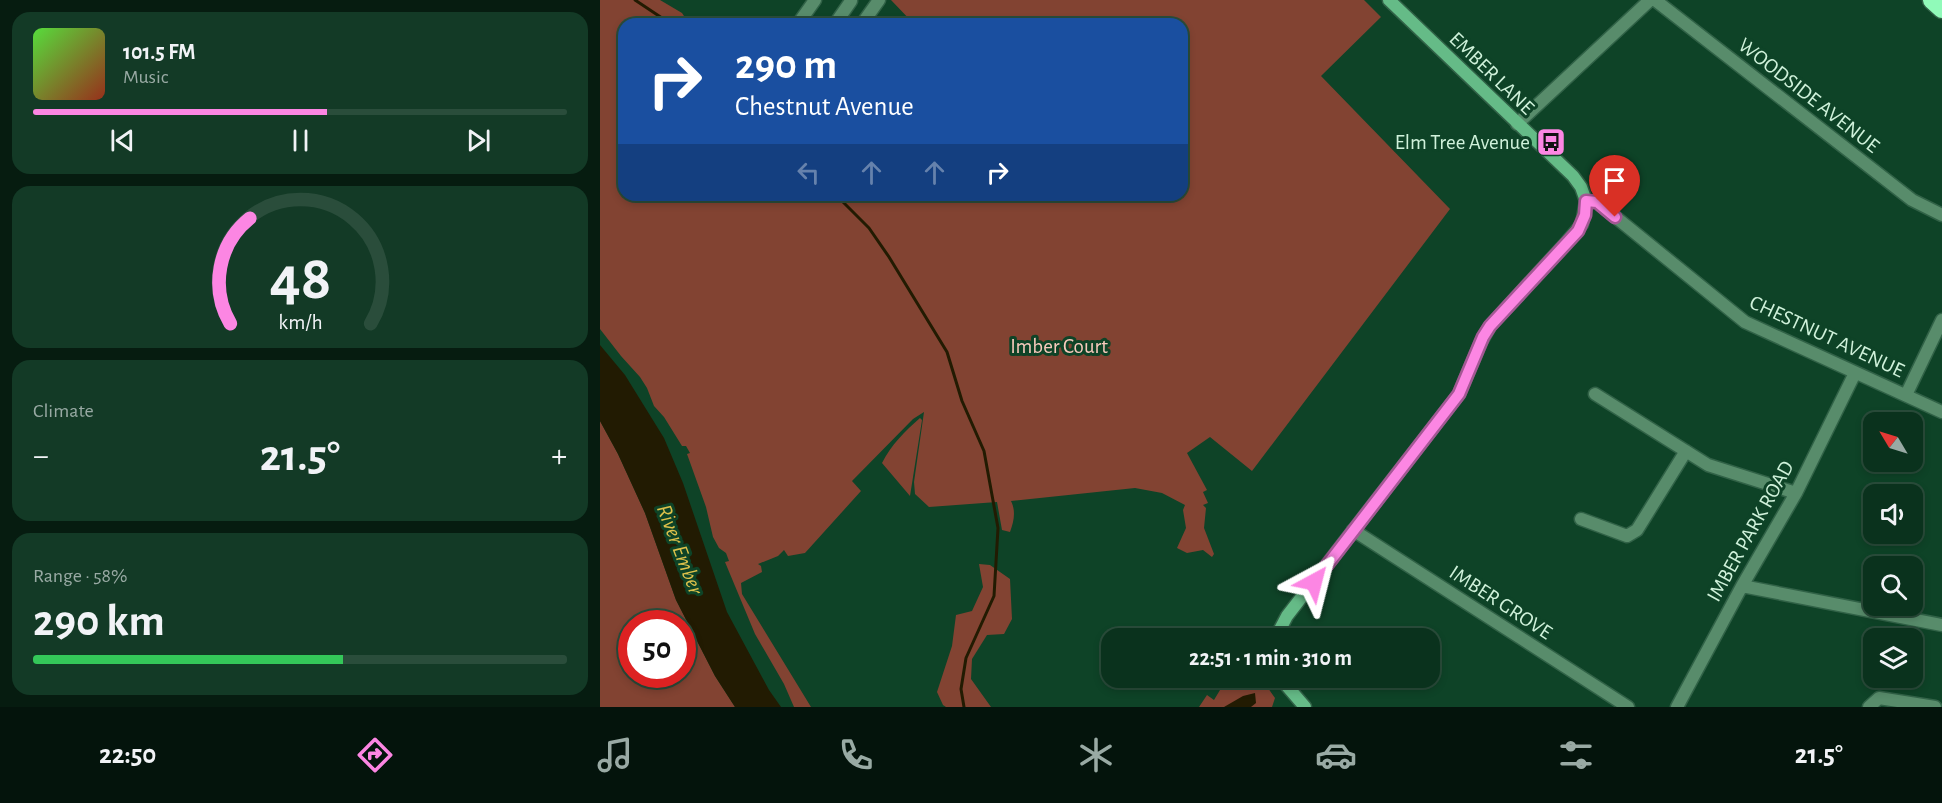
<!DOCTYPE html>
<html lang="en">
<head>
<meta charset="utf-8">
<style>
  :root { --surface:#0a321d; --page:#133a26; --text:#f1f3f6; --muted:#99aaa4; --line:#2a4d3b; --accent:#fc86e3 }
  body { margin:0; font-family:"Alegreya Sans",sans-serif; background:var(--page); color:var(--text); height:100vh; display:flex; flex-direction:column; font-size:22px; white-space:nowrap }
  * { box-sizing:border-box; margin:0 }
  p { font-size:20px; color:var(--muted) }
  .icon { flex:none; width:33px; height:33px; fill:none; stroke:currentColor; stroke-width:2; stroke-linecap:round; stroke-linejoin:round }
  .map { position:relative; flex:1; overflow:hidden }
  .side { display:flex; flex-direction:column; gap:12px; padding:12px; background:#061c10; width:600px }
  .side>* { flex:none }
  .banner { position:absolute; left:18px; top:18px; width:570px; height:183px; border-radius:18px; box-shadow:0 3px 9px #0003,0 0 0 2px var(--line); background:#1a4fa0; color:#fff; overflow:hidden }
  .needle { width:39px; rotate:308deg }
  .tools { position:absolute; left:1263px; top:412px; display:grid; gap:12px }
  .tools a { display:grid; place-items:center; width:60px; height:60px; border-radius:12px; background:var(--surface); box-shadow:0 3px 9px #0003,0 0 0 2px var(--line); font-size:30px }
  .speed { position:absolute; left:18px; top:610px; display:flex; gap:12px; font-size:30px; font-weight:700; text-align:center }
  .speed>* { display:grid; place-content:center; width:78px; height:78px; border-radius:50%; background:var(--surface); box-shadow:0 3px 9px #0003,0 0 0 2px var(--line); line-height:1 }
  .speed .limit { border:9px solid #d22; background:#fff; color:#111 }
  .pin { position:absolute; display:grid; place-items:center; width:51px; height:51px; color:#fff; margin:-62px -26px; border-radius:50% 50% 50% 0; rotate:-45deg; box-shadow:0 0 6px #0007 }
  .pin .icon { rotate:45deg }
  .me { position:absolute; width:66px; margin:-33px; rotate:38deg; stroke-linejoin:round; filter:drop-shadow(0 0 4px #0008) }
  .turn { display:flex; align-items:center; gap:21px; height:126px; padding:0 18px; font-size:27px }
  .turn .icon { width:78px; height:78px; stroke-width:2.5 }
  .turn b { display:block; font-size:42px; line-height:51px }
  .lanes { display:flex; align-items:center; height:57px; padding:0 18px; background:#0003; justify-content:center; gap:30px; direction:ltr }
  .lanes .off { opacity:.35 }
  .big { font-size:45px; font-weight:700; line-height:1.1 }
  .side .tile { flex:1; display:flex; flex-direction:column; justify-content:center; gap:9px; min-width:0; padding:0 21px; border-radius:18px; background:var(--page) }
  .side .dial { align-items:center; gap:0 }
  .dial svg { height:156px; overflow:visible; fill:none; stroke:var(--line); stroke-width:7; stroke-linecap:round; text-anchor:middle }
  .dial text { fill:var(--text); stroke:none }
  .song { display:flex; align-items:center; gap:18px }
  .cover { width:72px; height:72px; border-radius:9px; background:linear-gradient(135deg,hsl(110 70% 55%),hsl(10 70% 35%)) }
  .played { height:6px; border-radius:3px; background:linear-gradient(90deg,var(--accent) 55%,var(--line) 55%) }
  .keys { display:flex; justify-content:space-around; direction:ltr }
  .heat { display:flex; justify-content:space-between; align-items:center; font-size:33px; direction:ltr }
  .charge { height:9px; border-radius:4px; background:linear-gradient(90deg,#34c759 58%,var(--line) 0) }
  .trip { position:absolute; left:501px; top:628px; width:339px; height:60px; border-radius:18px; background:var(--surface); box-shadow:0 3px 9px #0003,0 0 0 2px var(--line); font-weight:700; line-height:60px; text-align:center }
  .dock { display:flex; height:96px; justify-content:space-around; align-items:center; background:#04140c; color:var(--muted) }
  .dock .icon { width:42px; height:42px }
  .dock .active { color:var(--accent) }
  .dock b { font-size:27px; color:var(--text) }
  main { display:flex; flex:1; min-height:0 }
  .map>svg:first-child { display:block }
  .green { fill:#824332; fill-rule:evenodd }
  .water { fill:#221b02 }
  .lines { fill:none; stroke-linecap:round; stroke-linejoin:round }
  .stream { stroke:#221b02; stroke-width:3 }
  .street-casing { stroke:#316247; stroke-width:15 }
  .secondary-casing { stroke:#316247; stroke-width:15 }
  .highway-casing { stroke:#316247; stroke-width:21 }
  .street { stroke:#588c6b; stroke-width:12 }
  .secondary { stroke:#65bb87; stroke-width:12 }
  .highway { stroke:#90fab9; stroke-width:18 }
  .route-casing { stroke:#a45794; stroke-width:15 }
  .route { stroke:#fc86e3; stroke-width:10 }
  .labels { text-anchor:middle; stroke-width:6; stroke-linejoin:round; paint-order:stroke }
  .street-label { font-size:21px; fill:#d0f2db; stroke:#0e4327 }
  .poi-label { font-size:21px; fill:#d0f2db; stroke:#0e4327; text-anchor:end }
  .park-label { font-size:21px; fill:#f8cabd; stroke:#0e4327 }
  .water-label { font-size:22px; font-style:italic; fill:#ddc14b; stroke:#0e4327 }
</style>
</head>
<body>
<main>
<section class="side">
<div class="tile">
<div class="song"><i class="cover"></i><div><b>101.5 FM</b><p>Music</p></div></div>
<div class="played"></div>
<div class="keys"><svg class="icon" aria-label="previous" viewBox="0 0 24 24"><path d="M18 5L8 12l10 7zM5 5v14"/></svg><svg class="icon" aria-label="pause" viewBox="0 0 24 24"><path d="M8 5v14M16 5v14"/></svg><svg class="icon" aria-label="next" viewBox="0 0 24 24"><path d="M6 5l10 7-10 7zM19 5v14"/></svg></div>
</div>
<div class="tile dial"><svg viewBox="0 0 100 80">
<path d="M14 69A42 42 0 1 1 86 69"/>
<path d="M14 69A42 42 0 0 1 24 15" stroke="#fc86e3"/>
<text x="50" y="56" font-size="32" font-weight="700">48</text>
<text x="50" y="72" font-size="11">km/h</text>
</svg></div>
<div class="tile"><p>Climate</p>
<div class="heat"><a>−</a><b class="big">21.5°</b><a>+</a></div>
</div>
<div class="tile"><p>Range · 58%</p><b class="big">290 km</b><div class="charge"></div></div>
</section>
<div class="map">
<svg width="1342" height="707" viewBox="0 0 1342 707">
  <rect width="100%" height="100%" fill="#0e4327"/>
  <!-- green -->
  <path class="green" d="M0 0H60L82 13 86 19 92 24H24V195H582V24H314L291 0H764L781 17 721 76 850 209 652 471 610 437 587 453 607 490 603 492 608 503 603 505 606 508 604 528 614 554 612 557 603 550 587 553 577 548 586 528 583 510 585 505 562 493 535 488 411 501C416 511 414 521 410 532L402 530 397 502 329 507 315 494 314 482 324 412 313 419 252 481 261 491 205 553 188 556 184 550 178 556 158 564 161 566 162 572 141 583 142 594 211 707H194L184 684 155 634 125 562 129 561 126 553 119 548 113 537 106 507 87 454 90 453 86 446H82L64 417 54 406 47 388 40 377 21 356 0 329Z
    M320 418 322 420 310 496 282 463C291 445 305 431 320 418Z
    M0 421 18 454 45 513 76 600 115 676 135 707H0ZM32 624H82V675H32Z
    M379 564 390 565 410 579 412 619 404 634 387 635 372 659 371 679 391 707H346L343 705 337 692 352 646 356 615 372 611 383 587Z
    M663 681 675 698 672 707H599L607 695 614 700 620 690C635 690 648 684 663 681Z"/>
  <!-- water -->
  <path class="water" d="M0 345 25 375 64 438 83 483 127 612 169 690 181 707H135L115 676 76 600 45 513 18 454 0 421Z
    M655 693 656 703 651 707H624L643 696Z"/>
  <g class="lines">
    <!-- stream -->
    <path class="stream" d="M35 0 71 24
      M236 195 269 228 289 257 347 352 362 401 384 451 398 528 394 596 366 658 361 689 364 707"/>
    <!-- street casing -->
    <g class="street-casing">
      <path id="street" d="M1055 0 1312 200 1342 215
        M198 24 215 0
        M235 24 251 1
        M262 24 279 0
        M917 124 1050 0
        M986 201 997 202 1145 322 1342 412
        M995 394 1108 465 1196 493
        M1306 395 1342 320
        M981 519 1027 536 1037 530 1086 451
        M753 530 1028 707
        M1142 586 1342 625
        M1077 707 1142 586 1196 493 1255 373
        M1269 707 1279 698 1335 707"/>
    </g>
    <!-- secondary casing -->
    <g class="secondary-casing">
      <path id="secondary" d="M675 639 687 616 859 394 881 342 890 326 966 243 982 224 986 201 981 187 973 176 789 0
        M680 678 705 707"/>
    </g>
    <!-- highway casing -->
    <g class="highway-casing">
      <path id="highway" d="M1332 0 1342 9"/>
    </g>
    <!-- street -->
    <use href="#street" class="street"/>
    <!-- secondary -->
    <use href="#secondary" class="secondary"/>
    <!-- highway -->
    <use href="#highway" class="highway"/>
  </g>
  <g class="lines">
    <!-- route casing -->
    <g class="route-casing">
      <path id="route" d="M714 582 859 394 883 337 890 326 978 231 985 215 986 201 997 202 1015 217"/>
    </g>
    <!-- route -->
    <use href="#route" class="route"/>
  </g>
  <!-- icons -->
  <defs>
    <g id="bus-square" transform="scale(1.5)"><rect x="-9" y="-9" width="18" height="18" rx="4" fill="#fc86e3" stroke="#0e4327"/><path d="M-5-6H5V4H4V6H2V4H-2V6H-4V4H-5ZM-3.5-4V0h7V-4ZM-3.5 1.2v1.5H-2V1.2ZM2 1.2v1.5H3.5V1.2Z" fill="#111"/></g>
  </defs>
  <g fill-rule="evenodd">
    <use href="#bus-square" x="951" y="142"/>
  </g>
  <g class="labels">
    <!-- street labels -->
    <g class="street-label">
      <text transform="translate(892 73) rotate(44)" y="7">EMBER LANE</text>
      <text transform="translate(1209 95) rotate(38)" y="7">WOODSIDE AVENUE</text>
      <text transform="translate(1227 336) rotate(25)" y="7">CHESTNUT AVENUE</text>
      <text transform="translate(1150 531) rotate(-61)" y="7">IMBER PARK ROAD</text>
      <text transform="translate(901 602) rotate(33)" y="7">IMBER GROVE</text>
    </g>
    <!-- poi labels -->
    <g class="poi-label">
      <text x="930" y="149">Elm Tree Avenue</text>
    </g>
    <!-- park labels -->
    <g class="park-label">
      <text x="459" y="353">Imber Court</text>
    </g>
    <!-- water labels -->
    <g class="water-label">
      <text transform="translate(81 549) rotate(69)" y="8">River Ember</text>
    </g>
  </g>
</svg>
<div class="tools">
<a><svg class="needle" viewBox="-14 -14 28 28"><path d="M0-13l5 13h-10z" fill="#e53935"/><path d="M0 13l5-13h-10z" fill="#99aaa4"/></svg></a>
<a><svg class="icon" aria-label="sound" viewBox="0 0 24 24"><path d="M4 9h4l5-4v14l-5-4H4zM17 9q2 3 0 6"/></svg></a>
<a><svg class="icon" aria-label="search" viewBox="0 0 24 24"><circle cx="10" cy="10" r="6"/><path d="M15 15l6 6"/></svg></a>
<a><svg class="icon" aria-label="layers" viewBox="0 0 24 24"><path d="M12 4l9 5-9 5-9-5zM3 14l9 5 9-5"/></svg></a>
</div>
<div class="speed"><div class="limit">50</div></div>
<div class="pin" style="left:1015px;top:217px;background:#d93025"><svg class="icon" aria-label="arrive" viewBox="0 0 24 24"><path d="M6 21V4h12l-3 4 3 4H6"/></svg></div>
<svg class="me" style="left:714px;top:582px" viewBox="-20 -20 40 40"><path d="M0-17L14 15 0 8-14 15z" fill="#fc86e3" stroke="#fff" stroke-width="4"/></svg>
<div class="trip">22:51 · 1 min · 310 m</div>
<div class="banner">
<div class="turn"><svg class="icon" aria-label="right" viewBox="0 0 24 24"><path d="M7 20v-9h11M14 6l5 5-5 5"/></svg><div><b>290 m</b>Chestnut Avenue</div></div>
<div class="lanes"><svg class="icon off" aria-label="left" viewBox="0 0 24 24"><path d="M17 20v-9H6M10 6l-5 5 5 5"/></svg><svg class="icon off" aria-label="ahead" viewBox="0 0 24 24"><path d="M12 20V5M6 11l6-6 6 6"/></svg><svg class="icon off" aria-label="ahead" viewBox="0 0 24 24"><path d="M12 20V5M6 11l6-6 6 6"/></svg><svg class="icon" aria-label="right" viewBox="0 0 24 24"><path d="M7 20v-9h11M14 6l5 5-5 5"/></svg></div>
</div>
</div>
</main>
<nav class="dock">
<b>22:50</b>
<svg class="icon active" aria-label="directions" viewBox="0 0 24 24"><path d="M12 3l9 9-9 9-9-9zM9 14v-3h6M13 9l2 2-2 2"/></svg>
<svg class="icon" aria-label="music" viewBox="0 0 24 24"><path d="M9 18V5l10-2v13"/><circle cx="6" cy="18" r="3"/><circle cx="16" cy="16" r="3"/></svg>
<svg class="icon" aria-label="phone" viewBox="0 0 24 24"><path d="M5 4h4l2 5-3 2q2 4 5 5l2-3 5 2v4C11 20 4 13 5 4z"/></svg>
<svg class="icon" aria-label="climate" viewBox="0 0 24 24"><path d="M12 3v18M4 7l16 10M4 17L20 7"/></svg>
<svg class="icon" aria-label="car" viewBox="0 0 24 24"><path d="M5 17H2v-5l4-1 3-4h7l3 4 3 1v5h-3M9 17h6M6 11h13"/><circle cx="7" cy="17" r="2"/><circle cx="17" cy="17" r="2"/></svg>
<svg class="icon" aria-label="filters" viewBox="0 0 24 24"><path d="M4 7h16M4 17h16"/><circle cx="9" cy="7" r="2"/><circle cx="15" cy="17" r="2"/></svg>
<b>21.5°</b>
</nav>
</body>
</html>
